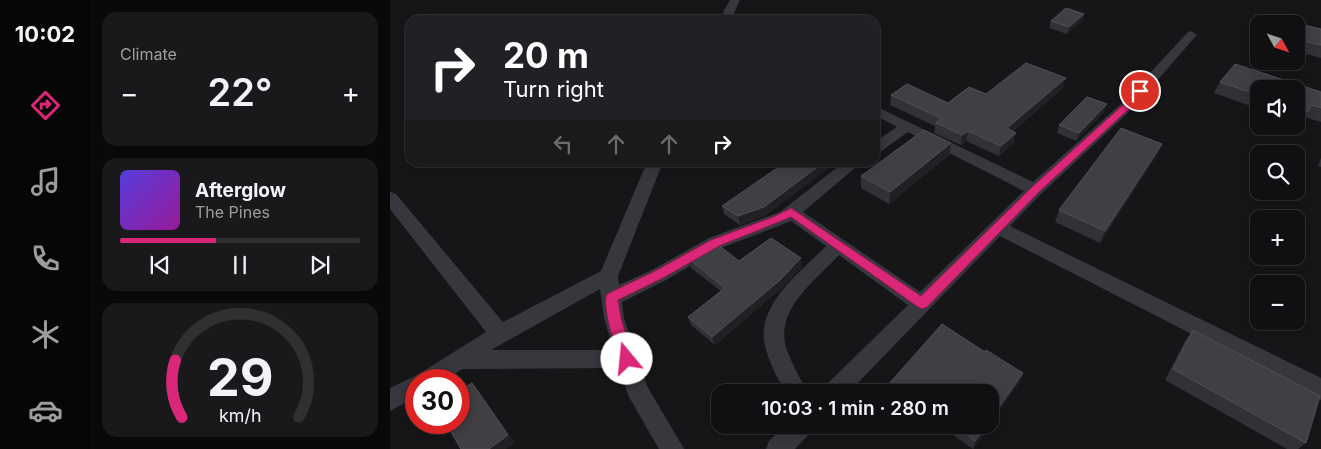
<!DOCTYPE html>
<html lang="en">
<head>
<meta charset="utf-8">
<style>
  :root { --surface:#101012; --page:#19191b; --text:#f1f3f6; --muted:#9c9d9f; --line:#303032; --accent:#db2777 }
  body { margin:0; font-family:Inter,sans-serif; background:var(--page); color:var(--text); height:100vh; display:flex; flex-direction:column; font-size:19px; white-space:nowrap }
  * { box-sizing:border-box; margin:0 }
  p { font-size:16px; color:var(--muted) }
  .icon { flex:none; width:28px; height:28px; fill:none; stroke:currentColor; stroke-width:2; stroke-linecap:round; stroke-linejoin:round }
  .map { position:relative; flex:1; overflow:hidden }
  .drawer { display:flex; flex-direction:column; gap:12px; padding:12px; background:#09090a; width:300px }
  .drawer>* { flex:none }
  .hud { position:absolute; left:15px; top:15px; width:475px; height:152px; border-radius:15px; box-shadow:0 2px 12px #0003,0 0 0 1px var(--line); background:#202124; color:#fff; overflow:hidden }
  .needle { width:32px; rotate:130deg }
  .buttons { position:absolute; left:860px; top:15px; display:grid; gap:10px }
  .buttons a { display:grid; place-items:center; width:55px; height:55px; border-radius:10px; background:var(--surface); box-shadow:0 2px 12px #0003,0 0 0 1px var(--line); font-size:25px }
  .speed { position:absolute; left:15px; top:369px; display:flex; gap:10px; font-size:25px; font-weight:700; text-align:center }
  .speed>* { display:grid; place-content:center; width:65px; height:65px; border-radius:50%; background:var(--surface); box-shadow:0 2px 12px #0003,0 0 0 1px var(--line); line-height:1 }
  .speed .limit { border:8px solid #d22; background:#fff; color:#111 }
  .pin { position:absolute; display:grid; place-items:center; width:42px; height:42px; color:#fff; margin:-21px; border:2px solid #fff; border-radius:50%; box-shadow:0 1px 5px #0007 }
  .me { position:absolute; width:55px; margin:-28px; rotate:343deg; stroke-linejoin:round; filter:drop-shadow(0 0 4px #0008) }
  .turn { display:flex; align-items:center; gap:18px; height:105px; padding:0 15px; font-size:22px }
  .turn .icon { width:65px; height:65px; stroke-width:2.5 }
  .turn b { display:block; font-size:35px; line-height:42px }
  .lanes { display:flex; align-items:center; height:48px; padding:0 15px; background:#0003; justify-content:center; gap:25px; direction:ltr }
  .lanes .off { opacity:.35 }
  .big { font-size:38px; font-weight:600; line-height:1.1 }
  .drawer .tile { flex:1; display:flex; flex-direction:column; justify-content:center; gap:8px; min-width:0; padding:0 18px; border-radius:15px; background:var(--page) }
  .drawer .dial { align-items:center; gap:0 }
  .dial svg { height:130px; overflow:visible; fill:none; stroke:var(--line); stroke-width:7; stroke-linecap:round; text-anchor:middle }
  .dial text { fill:var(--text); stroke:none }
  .song { display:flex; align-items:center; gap:15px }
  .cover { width:60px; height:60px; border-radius:8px; background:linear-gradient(135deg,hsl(250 70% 55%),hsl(300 70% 35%)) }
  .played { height:5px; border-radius:2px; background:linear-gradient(90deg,var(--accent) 40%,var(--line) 40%) }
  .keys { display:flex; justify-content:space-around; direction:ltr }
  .heat { display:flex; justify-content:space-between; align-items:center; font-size:28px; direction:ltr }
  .trip { position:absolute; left:321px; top:384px; width:288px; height:50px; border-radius:15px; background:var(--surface); box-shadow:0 2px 12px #0003,0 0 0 1px var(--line); font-weight:600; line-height:50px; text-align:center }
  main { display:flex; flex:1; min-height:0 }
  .dock { display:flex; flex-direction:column; width:90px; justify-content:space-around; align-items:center; background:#060607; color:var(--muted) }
  .dock .icon { width:35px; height:35px }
  .dock .active { color:var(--accent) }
  .dock b { font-size:22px; color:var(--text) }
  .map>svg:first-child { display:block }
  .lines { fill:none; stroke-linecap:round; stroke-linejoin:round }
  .minor { fill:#37383d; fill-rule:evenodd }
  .wall { fill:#323236 }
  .shaded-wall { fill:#212124 }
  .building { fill:#3f3f44; stroke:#4f5156 }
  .route { fill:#db2777; stroke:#8e194d }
</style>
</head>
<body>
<main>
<nav class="dock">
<b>10:02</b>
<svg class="icon active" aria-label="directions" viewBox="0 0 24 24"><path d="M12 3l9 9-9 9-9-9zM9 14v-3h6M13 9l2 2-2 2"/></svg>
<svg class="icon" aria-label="music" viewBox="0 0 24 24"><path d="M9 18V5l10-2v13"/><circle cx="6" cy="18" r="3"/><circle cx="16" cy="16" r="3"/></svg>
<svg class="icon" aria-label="phone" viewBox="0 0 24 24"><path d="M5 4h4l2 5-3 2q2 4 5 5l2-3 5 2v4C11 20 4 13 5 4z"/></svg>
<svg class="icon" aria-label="climate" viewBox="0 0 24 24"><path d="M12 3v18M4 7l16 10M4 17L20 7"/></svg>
<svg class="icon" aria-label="car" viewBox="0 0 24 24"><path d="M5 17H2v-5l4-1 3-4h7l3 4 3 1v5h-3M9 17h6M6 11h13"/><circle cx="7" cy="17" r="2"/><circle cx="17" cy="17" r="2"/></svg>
</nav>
<section class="drawer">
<div class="tile"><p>Climate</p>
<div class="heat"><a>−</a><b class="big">22°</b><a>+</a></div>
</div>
<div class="tile">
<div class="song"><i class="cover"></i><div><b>Afterglow</b><p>The Pines</p></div></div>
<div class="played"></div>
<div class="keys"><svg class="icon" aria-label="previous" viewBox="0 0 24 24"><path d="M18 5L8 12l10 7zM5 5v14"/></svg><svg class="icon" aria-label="pause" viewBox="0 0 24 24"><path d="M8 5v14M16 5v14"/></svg><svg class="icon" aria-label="next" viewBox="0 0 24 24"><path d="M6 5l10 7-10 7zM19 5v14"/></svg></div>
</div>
<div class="tile dial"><svg viewBox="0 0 100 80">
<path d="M14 69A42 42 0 1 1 86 69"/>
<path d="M14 69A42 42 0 0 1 10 34" stroke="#db2777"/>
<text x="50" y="56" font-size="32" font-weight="700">29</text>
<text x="50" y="72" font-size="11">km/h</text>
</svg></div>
</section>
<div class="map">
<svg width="931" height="449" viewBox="0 0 931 449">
  <rect width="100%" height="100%" fill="#161618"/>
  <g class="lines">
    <!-- minor -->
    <path class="minor" d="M340 0H350L341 20H329Z
      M801 31 807 35 805 37 743 108 651 194 620 226 931 378V400L610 236 459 392H433L436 385 518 305 449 255C426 280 385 309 396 347 401 363 410 377 417 392H395C388 378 379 363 375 346 365 305 411 272 436 246L401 221 331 248 276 280 232 302 234 318 257 386 294 449H269L239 397 229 368 72 369 55 380H26V397L0 411V388L27 375 96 332 0 209V192L6 194 113 322 211 271 257 162H273L228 276 229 285 262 270 319 238 390 212 454 162H472L413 212 530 292 634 191 518 132 490 152 485 154V142L507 127 485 115V106L643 182 733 102 797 33ZM210 289 214 318 223 350H101Z
      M395 425H424L420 433 405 449H376L379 441Z"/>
  </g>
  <!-- wall -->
  <path class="wall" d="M694 14 692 21 677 34 659 28 661 21Z
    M906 24 931 29V58L906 51Z
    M845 64 931 92V122L914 117 910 123 906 122V89H869V109L824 93 830 82Z
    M673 88 623 131 624 143 609 156 576 141 571 145 544 133 545 126 500 105 501 95 558 103 596 94Z
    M714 112 686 141 667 133 669 125Z
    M561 143 559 155 499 204 471 188V176Z
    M767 155 710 243 665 222 669 210Z
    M931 158V167L928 166Z
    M396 162H437V169L375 216 350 225 334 214 332 206Z
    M299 259 349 261 412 267 391 289 325 345 301 325 298 317 331 291 301 268Z
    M803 330 916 443 908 449H897L775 380 795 341Z
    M595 352 633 373 629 383 600 392H496L497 386Z
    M549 425H600L583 449Z"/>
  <!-- shaded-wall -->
  <path class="shaded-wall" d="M694 14 692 21 677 34 679 27Z
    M676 78 673 88 614 138 617 128Z
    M717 104 714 112 686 141 689 133Z
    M578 131 576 141 571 145 572 135Z
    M626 133 624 143 609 156 611 146Z
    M561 143 559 155 499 204 500 192Z
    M772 144 767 155 710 243 715 231Z
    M434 162H437V169L375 216 350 225 348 216Z
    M411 258 412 267 391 289 325 345 322 337Z
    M633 373 629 383 600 425V420Z
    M82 383 89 391 125 443 116 449H99Z
    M597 425H600L583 449 585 441Z"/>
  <!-- building -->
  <path class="building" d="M676 8 694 14 679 27 661 21Z
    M894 20 931 29V45L906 39V24H892Z
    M636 63 676 78 617 128 626 133 611 146 578 131 572 135 546 123 551 118 501 95 517 84 558 103 579 87 596 94Z
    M845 64 931 92V108L921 105 918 112 906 108V89H869V95L830 82Z
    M697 97 717 104 689 133 669 125Z
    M731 128 772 144 715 231 669 210Z
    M534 130 561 143 500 192 471 176Z
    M396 162H434L374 207 348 216 332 206Z
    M381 238 411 258 389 281 322 337 298 317 335 288 299 259 326 243 349 261Z
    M552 324 595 352 596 350 633 373 600 420V392H506L497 386Z
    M803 330 930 396 916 443 783 369Z
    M82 383 118 435 99 449H71L55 422H69V391Z
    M564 425H597L585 441Z"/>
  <!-- route -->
  <path class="route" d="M747 89 755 91 741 107 649 192 537 307 532 309 528 307 401 217 329 246 273 278 228 300 231 318 244 359 242 364 237 366 232 364C226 352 211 305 217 294L265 271 321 240 383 217 401 208 531 296 642 187 735 103Z"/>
</svg>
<div class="buttons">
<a><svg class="needle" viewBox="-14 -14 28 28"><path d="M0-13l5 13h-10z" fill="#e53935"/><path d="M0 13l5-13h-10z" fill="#9c9d9f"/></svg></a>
<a><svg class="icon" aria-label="sound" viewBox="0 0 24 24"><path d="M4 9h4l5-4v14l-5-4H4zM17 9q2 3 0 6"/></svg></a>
<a><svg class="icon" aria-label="search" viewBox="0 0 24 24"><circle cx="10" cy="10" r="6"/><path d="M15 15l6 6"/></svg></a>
<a>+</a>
<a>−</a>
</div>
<div class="speed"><div class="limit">30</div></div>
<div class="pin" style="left:750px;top:91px;background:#d93025"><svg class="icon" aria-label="arrive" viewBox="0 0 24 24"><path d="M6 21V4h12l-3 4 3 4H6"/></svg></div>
<svg class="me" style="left:237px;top:359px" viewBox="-20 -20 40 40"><circle r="19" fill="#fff"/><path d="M0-13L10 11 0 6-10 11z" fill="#db2777"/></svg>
<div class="trip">10:03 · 1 min · 280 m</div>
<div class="hud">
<div class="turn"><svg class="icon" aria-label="right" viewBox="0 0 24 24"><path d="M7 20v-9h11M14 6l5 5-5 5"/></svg><div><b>20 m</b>Turn right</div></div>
<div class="lanes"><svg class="icon off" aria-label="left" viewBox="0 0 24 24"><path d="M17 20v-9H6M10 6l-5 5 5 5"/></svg><svg class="icon off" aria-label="ahead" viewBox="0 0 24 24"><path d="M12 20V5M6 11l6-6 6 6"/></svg><svg class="icon off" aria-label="ahead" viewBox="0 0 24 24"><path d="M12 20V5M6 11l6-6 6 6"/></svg><svg class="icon" aria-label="right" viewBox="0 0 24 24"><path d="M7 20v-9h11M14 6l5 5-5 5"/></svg></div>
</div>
</div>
</main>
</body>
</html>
